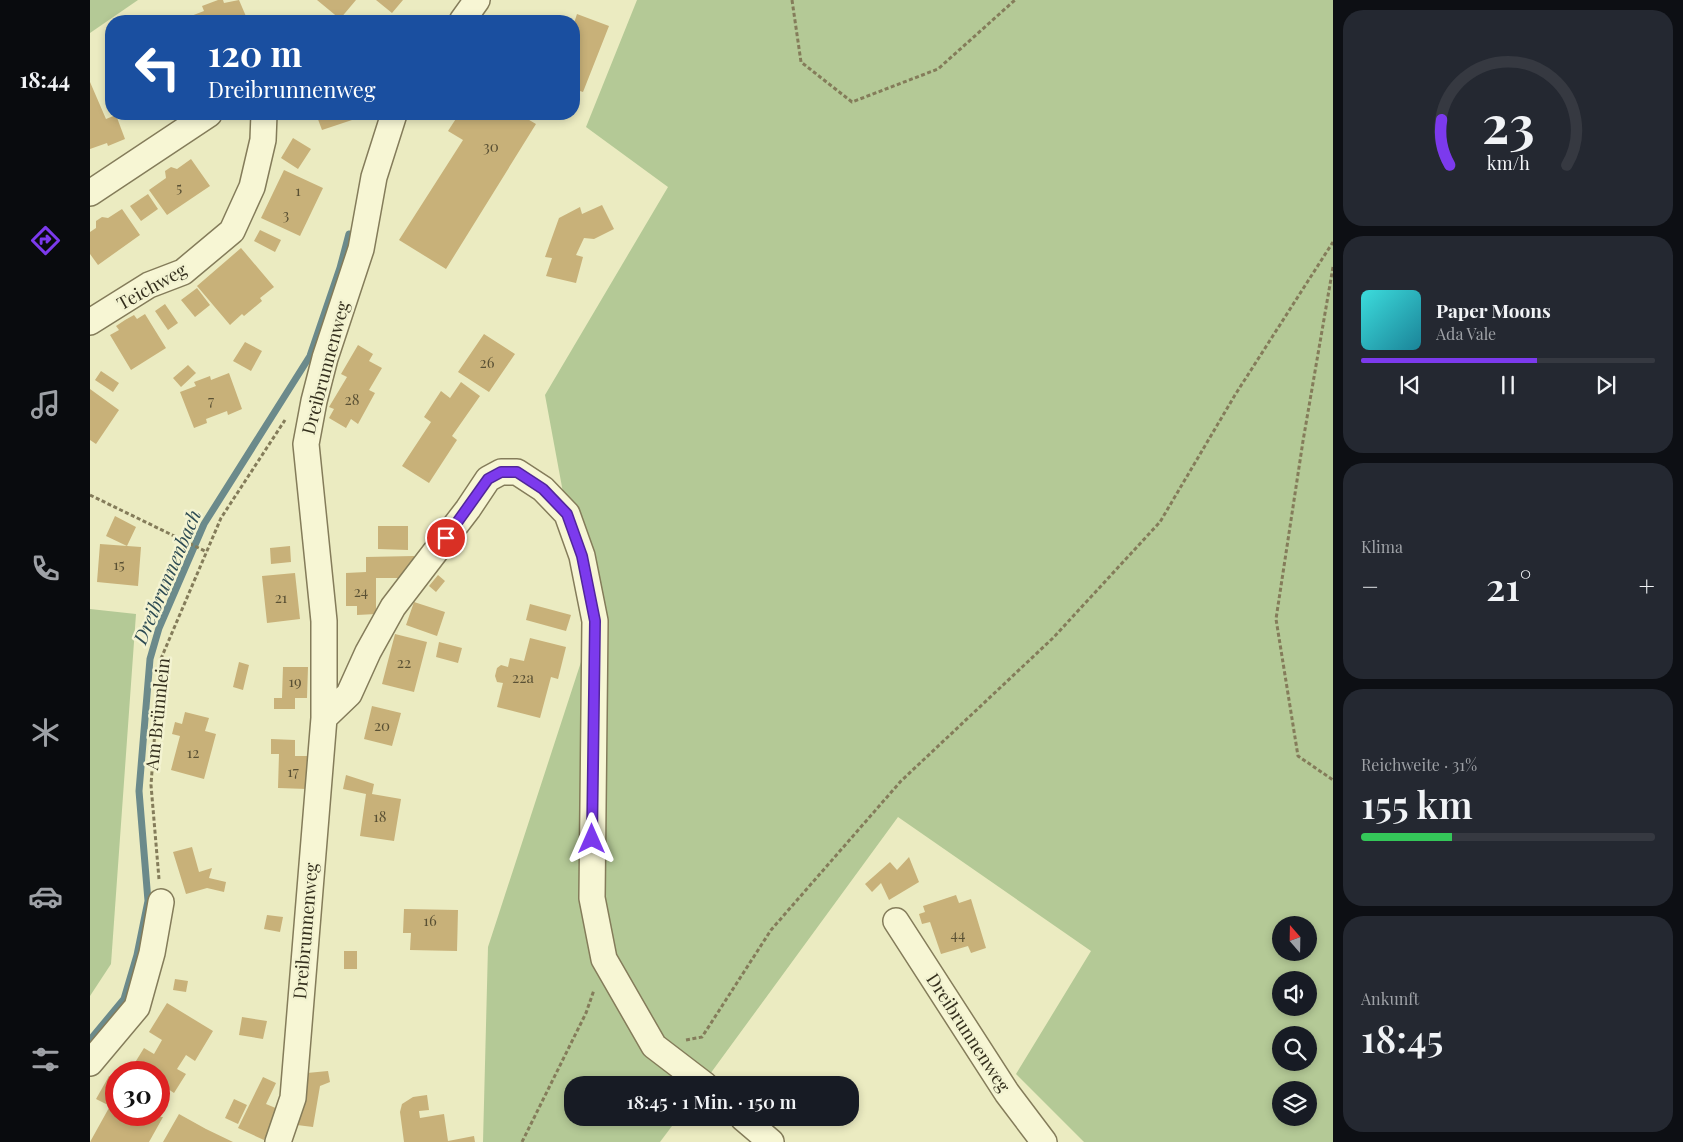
<!DOCTYPE html>
<html lang="de">
<head>
<meta charset="utf-8">
<style>
  :root { --surface:#171b24; --page:#242831; --text:#f1f3f6; --muted:#9ea1a6; --line:#363941; --accent:#7c3aed }
  body { margin:0; font-family:"Playfair Display",serif; background:var(--page); color:var(--text); height:100vh; display:flex; flex-direction:column; font-size:19px; white-space:nowrap }
  * { box-sizing:border-box; margin:0 }
  p { font-size:16px; color:var(--muted) }
  .icon { flex:none; width:28px; height:28px; fill:none; stroke:currentColor; stroke-width:2; stroke-linecap:round; stroke-linejoin:round }
  .map { position:relative; flex:1; overflow:hidden }
  .side { display:flex; flex-direction:column; gap:10px; padding:10px; background:#0d0f14; width:350px }
  .side>* { flex:none }
  .guide { position:absolute; left:15px; top:15px; width:475px; height:105px; border-radius:20px; box-shadow:0 2px 8px #0003; background:#1a4fa0; color:#fff; overflow:hidden }
  .needle { width:32px; rotate:340deg }
  .tools { position:absolute; left:1182px; top:916px; display:grid; gap:10px }
  .tools a { display:grid; place-items:center; width:45px; height:45px; border-radius:50%; background:var(--surface); box-shadow:0 2px 8px #0003; font-size:25px }
  .speed { position:absolute; left:15px; top:1061px; display:flex; gap:10px; font-size:25px; font-weight:700; text-align:center }
  .speed>* { display:grid; place-content:center; width:65px; height:65px; border-radius:50%; background:var(--surface); box-shadow:0 2px 8px #0003; line-height:1 }
  .speed .limit { border:8px solid #d22; background:#fff; color:#111 }
  .pin { position:absolute; display:grid; place-items:center; width:42px; height:42px; color:#fff; margin:-21px; border:2px solid #fff; border-radius:50%; box-shadow:0 1px 5px #0007 }
  .me { position:absolute; width:55px; margin:-28px; rotate:0deg; stroke-linejoin:round; filter:drop-shadow(0 0 4px #0008) }
  .turn { display:flex; align-items:center; gap:18px; height:105px; padding:0 20px; font-size:22px }
  .turn .icon { width:65px; height:65px; stroke-width:2.5 }
  .turn b { display:block; font-size:35px; line-height:42px }
  .big { font-size:38px; font-weight:600; line-height:1.1 }
  .side .tile { flex:1; display:flex; flex-direction:column; justify-content:center; gap:8px; min-width:0; padding:0 18px; border-radius:20px; background:var(--page) }
  .side .dial { align-items:center; gap:0 }
  .dial svg { height:130px; overflow:visible; fill:none; stroke:var(--line); stroke-width:7; stroke-linecap:round; text-anchor:middle }
  .dial text { fill:var(--text); stroke:none }
  .song { display:flex; align-items:center; gap:15px }
  .cover { width:60px; height:60px; border-radius:8px; background:linear-gradient(135deg,hsl(180 70% 55%),hsl(190 70% 35%)) }
  .played { height:5px; border-radius:2px; background:linear-gradient(90deg,var(--accent) 60%,var(--line) 60%) }
  .keys { display:flex; justify-content:space-around; direction:ltr }
  .heat { display:flex; justify-content:space-between; align-items:center; font-size:28px; direction:ltr }
  .charge { height:8px; border-radius:4px; background:linear-gradient(90deg,#34c759 31%,var(--line) 0) }
  .trip { position:absolute; left:474px; top:1076px; width:295px; height:50px; border-radius:20px; background:var(--surface); box-shadow:0 2px 8px #0003; font-weight:600; line-height:50px; text-align:center }
  main { display:flex; flex:1; min-height:0 }
  .tabs { display:flex; flex-direction:column; width:90px; justify-content:space-around; align-items:center; background:#090b0e; color:var(--muted) }
  .tabs .icon { width:35px; height:35px }
  .tabs .active { color:var(--accent) }
  .tabs b { font-size:22px; color:var(--text) }
  .map>svg:first-child { display:block }
  .green { fill:#b4c996; fill-rule:evenodd }
  .lines { fill:none; stroke-linecap:round; stroke-linejoin:round }
  .stream { stroke:#6b8a8b; stroke-width:7 }
  .building { fill:#c8b179 }
  .street-casing { stroke:#847c5a; stroke-width:28 }
  .path { stroke:#847c5a; stroke-width:3; stroke-dasharray:4 2.5; stroke-linecap:butt }
  .street { stroke:#f7f6d4; stroke-width:25 }
  .route-casing { stroke:#51269a; stroke-width:12 }
  .route { stroke:#7c3aed; stroke-width:9 }
  .labels { text-anchor:middle; stroke-width:5; stroke-linejoin:round; paint-order:stroke }
  .number-label { font-size:15px; fill:#595034 }
  .street-label { font-size:18px; fill:#342f1d; stroke:#f3f3d1 }
  .water-label { font-size:19px; font-style:italic; fill:#2d4b53; stroke:#f3f3d1 }
</style>
</head>
<body>
<main>
<nav class="tabs">
<b>18:44</b>
<svg class="icon active" aria-label="directions" viewBox="0 0 24 24"><path d="M12 3l9 9-9 9-9-9zM9 14v-3h6M13 9l2 2-2 2"/></svg>
<svg class="icon" aria-label="music" viewBox="0 0 24 24"><path d="M9 18V5l10-2v13"/><circle cx="6" cy="18" r="3"/><circle cx="16" cy="16" r="3"/></svg>
<svg class="icon" aria-label="phone" viewBox="0 0 24 24"><path d="M5 4h4l2 5-3 2q2 4 5 5l2-3 5 2v4C11 20 4 13 5 4z"/></svg>
<svg class="icon" aria-label="climate" viewBox="0 0 24 24"><path d="M12 3v18M4 7l16 10M4 17L20 7"/></svg>
<svg class="icon" aria-label="car" viewBox="0 0 24 24"><path d="M5 17H2v-5l4-1 3-4h7l3 4 3 1v5h-3M9 17h6M6 11h13"/><circle cx="7" cy="17" r="2"/><circle cx="17" cy="17" r="2"/></svg>
<svg class="icon" aria-label="filters" viewBox="0 0 24 24"><path d="M4 7h16M4 17h16"/><circle cx="9" cy="7" r="2"/><circle cx="15" cy="17" r="2"/></svg>
</nav>
<div class="map">
<svg width="1243" height="1142" viewBox="0 0 1243 1142">
  <rect width="100%" height="100%" fill="#ebebc1"/>
  <!-- green -->
  <path class="green" d="M0 0H48L0 33Z
    M547 0H1243V1142H994L926 1074 1001 951 808 817 612 1085H482V1118H588L570 1142H393L398 947 506 616 477 514 455 395 578 187 496 127ZM1191 925H1219V952H1191ZM1191 980H1219V1008H1191ZM1191 1035H1219V1062H1191ZM1191 1090H1219V1118H1191Z
    M0 609 46 614 21 964 0 996Z"/>
  <g class="lines">
    <!-- stream -->
    <path class="stream" d="M0 1040 34 999 47 955 58 901 49 791 60 659 69 628 114 524 220 356 250 268 259 234"/>
  </g>
  <!-- building -->
  <path class="building" d="M128 0H133L134 3 149 0 158 21H103L101 16 114 11 112 6Z
    M227 0H266L250 19Z
    M286 0H313L302 13Z
    M487 14 519 26 493 92 484 89V23Z
    M0 82 16 119 26 115 35 139 18 146 17 143 0 149Z
    M226 114H270L271 117 232 130Z
    M369 114H429L446 124 356 269 309 240 373 140 358 131Z
    M203 138 221 149 208 169 191 158Z
    M101 159 120 186 77 215 59 190 76 178 75 171 81 167 87 169Z
    M194 170 233 188 210 236 171 218Z
    M58 194 68 209 51 221 40 206Z
    M512 205 524 229 504 239 494 238 486 255 493 257 486 283 456 276 462 258 455 257 469 218 490 207 492 214Z
    M32 209 50 235 8 265 0 254V232L6 228V221L12 217 18 218Z
    M170 230 191 240 185 252 164 241Z
    M151 248 184 287 170 298 172 301 154 316 152 314 140 325 107 286Z
    M107 288 120 305 105 317 91 300Z
    M75 304 88 323 78 330 65 311Z
    M55 314 76 348 41 370 20 335 29 330 26 326 35 320 44 315 47 319Z
    M394 334 425 354 399 392 368 372Z
    M155 342 172 351 161 371 143 361Z
    M268 345 283 354 279 361 292 368 279 390 285 393 268 424 261 419 256 428 239 418 244 409 239 407 257 377 251 374Z
    M98 365 106 373 91 387 83 378Z
    M11 371 29 383 23 392 5 380Z
    M139 373 152 409 138 415 137 411 116 419 117 423 104 428 90 392 106 386 104 382 120 376 121 380Z
    M371 382 390 396 362 436 367 440 339 483 312 466 341 422 334 417 351 391 360 398Z
    M0 389 29 410 6 444 0 440Z
    M25 516 46 527 37 546 16 536Z
    M288 526H318V550L288 549Z
    M10 544 51 547 48 586 7 582Z
    M200 546 201 562 181 564 180 548Z
    M324 556V578H286V614L267 615V606H256V573L276 572V557Z
    M205 573 210 619 177 623 172 576Z
    M348 575 355 581 346 592 339 586Z
    M324 602 355 612 347 636 316 625Z
    M440 604 481 615 476 631 436 620Z
    M305 634 337 642 324 692 292 684Z
    M440 638 476 647 468 679 461 677 450 718 407 707 413 683 407 682 405 676 407 668 411 665 418 667 420 658 434 661Z
    M349 642 372 648 368 663 346 657Z
    M149 662 159 665 153 690 143 687Z
    M193 667H218L217 698H205V709H184V698H192Z
    M282 706 311 713 302 746 274 739Z
    M95 712 119 718 115 731 126 734 114 779 81 770 90 736 82 734 85 722 92 724Z
    M181 739 205 740V756H218L217 789 188 788 189 754H181Z
    M256 775 284 784 282 794 311 799 304 841 270 836 276 794 253 789Z
    M102 847 109 872 122 868 119 878 136 882 134 892 117 888 96 894 83 852Z
    M819 857 829 882 799 900 791 883 782 892 775 884 800 862 807 870Z
    M866 895 869 903 881 899 896 948 881 953 878 946 851 954 840 922 832 924 829 914 835 912 833 906Z
    M314 909 368 910 367 951 320 950 321 933H313Z
    M177 915 193 917 190 932 174 929Z
    M254 951H267V969H254Z
    M85 979 98 981 96 992 83 990Z
    M77 1003 123 1031 105 1061 96 1055 87 1069 96 1074 84 1093 75 1087 69 1097V1072H46L41 1069 54 1048 64 1054 72 1040 59 1032Z
    M152 1017 177 1021 173 1039 149 1035Z
    M238 1071 240 1082 230 1086 223 1127 207 1125 217 1073Z
    M19 1076 26 1080V1115L73 1117 59 1142H0L20 1106 6 1099Z
    M173 1077 186 1083 176 1104 188 1109 174 1140 148 1128Z
    M337 1095 339 1110 329 1111 330 1118 354 1114 358 1141 384 1136 385 1142H314L310 1112 312 1104 323 1097Z
    M144 1099 157 1105 148 1124 135 1118Z
    M89 1114 116 1129 143 1142H73Z"/>
  <g class="lines">
    <!-- street casing -->
    <g class="street-casing">
      <path id="street" d="M372 21 387 0
        M0 193 119 114
        M0 322 59 285 93 272 142 231 162 187 173 140 174 114
        M234 718 259 694 278 652 303 607 378 509 398 479 411 472H427L453 489 477 514 492 556 505 621 502 898 514 959 564 1046 615 1085
        M806 921 917 1093 954 1142
        M0 1063 47 1007 62 953 71 902
        M653 1118 681 1142
        M188 1142 203 1098 234 718V621L216 444 224 401 235 358 271 249 284 177 304 114"/>
    </g>
    <!-- path -->
    <path class="path" d="M702 0 711 62 762 102 848 69 925 0
      M1243 267 1213 441 1186 619 1208 756 1243 780
      M0 495 117 552
      M69 879 61 785 70 661 131 518 195 420
      M596 1040 612 1037 681 930 811 781 963 638 1070 522 1145 395 1243 242
      M432 1142 496 1013 504 990"/>
    <!-- street -->
    <use href="#street" class="street"/>
  </g>
  <g class="lines">
    <!-- route casing -->
    <g class="route-casing">
      <path id="route" d="M356 538 398 479 411 472H427L453 489 477 514 492 556 505 621 502 839"/>
    </g>
    <!-- route -->
    <use href="#route" class="route"/>
  </g>
  <g class="labels">
    <!-- number labels -->
    <g class="number-label">
      <text x="401" y="152">30</text>
      <text x="89" y="193">5</text>
      <text x="208" y="196">1</text>
      <text x="196" y="220">3</text>
      <text x="397" y="368">26</text>
      <text x="262" y="405">28</text>
      <text x="121" y="406">7</text>
      <text x="29" y="570">15</text>
      <text x="271" y="597">24</text>
      <text x="191" y="603">21</text>
      <text x="314" y="668">22</text>
      <text x="433" y="683">22a</text>
      <text x="205" y="687">19</text>
      <text x="292" y="731">20</text>
      <text x="103" y="758">12</text>
      <text x="203" y="777">17</text>
      <text x="290" y="822">18</text>
      <text x="340" y="926">16</text>
      <text x="868" y="940">44</text>
    </g>
    <!-- street labels -->
    <g class="street-label">
      <text transform="translate(62 287) rotate(-29)" y="6">Teichweg</text>
      <text transform="translate(236 368) rotate(-75)" y="6">Dreibrunnenweg</text>
      <text transform="translate(68 714) rotate(-84)" y="6">Am Brünnlein</text>
      <text transform="translate(216 931) rotate(-85)" y="6">Dreibrunnenweg</text>
      <text transform="translate(878 1033) rotate(57)" y="6">Dreibrunnenweg</text>
    </g>
    <!-- water labels -->
    <g class="water-label">
      <text transform="translate(77 577) rotate(-67)" y="7">Dreibrunnenbach</text>
    </g>
  </g>
</svg>
<div class="tools">
<a><svg class="needle" viewBox="-14 -14 28 28"><path d="M0-13l5 13h-10z" fill="#e53935"/><path d="M0 13l5-13h-10z" fill="#9ea1a6"/></svg></a>
<a><svg class="icon" aria-label="sound" viewBox="0 0 24 24"><path d="M4 9h4l5-4v14l-5-4H4zM17 9q2 3 0 6"/></svg></a>
<a><svg class="icon" aria-label="search" viewBox="0 0 24 24"><circle cx="10" cy="10" r="6"/><path d="M15 15l6 6"/></svg></a>
<a><svg class="icon" aria-label="layers" viewBox="0 0 24 24"><path d="M12 4l9 5-9 5-9-5zM3 14l9 5 9-5"/></svg></a>
</div>
<div class="speed"><div class="limit">30</div></div>
<div class="pin" style="left:356px;top:538px;background:#d93025"><svg class="icon" aria-label="arrive" viewBox="0 0 24 24"><path d="M6 21V4h12l-3 4 3 4H6"/></svg></div>
<svg class="me" style="left:502px;top:839px" viewBox="-20 -20 40 40"><path d="M0-17L14 15 0 8-14 15z" fill="#7c3aed" stroke="#fff" stroke-width="4"/></svg>
<div class="trip">18:45 · 1 Min. · 150 m</div>
<div class="guide">
<div class="turn"><svg class="icon" aria-label="left" viewBox="0 0 24 24"><path d="M17 20v-9H6M10 6l-5 5 5 5"/></svg><div><b>120 m</b>Dreibrunnenweg</div></div>
</div>
</div>
<section class="side">
<div class="tile dial"><svg viewBox="0 0 100 80">
<path d="M14 69A42 42 0 1 1 86 69"/>
<path d="M14 69A42 42 0 0 1 9 41" stroke="#7c3aed"/>
<text x="50" y="56" font-size="32" font-weight="700">23</text>
<text x="50" y="72" font-size="11">km/h</text>
</svg></div>
<div class="tile">
<div class="song"><i class="cover"></i><div><b>Paper Moons</b><p>Ada Vale</p></div></div>
<div class="played"></div>
<div class="keys"><svg class="icon" aria-label="previous" viewBox="0 0 24 24"><path d="M18 5L8 12l10 7zM5 5v14"/></svg><svg class="icon" aria-label="pause" viewBox="0 0 24 24"><path d="M8 5v14M16 5v14"/></svg><svg class="icon" aria-label="next" viewBox="0 0 24 24"><path d="M6 5l10 7-10 7zM19 5v14"/></svg></div>
</div>
<div class="tile"><p>Klima</p>
<div class="heat"><a>−</a><b class="big">21°</b><a>+</a></div>
</div>
<div class="tile"><p>Reichweite · 31%</p><b class="big">155 km</b><div class="charge"></div></div>
<div class="tile"><p>Ankunft</p><b class="big">18:45</b></div>
</section>
</main>
</body>
</html>
